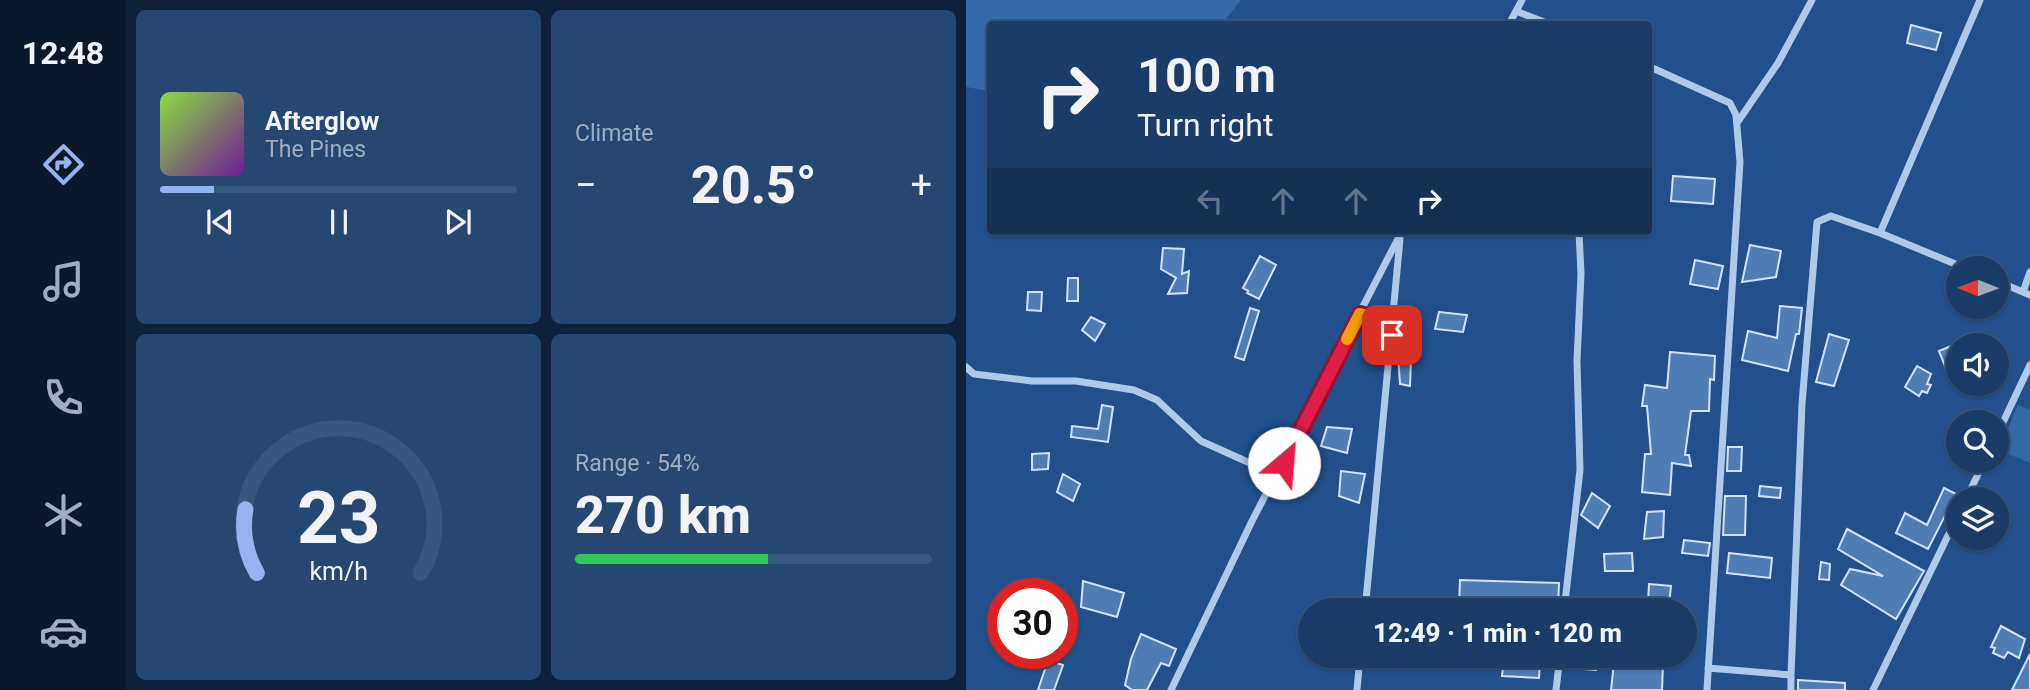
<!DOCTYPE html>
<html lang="en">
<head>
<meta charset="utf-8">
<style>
  :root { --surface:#193c69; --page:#264771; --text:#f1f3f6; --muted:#9fadc0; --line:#37567d; --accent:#95b2f1 }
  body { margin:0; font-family:Roboto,sans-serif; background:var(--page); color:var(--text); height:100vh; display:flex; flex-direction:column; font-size:26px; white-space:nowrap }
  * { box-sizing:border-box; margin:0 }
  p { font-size:23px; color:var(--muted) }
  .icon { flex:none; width:38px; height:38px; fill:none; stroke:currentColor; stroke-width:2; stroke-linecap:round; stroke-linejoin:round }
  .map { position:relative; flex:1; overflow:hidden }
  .details { display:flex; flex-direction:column; gap:10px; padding:10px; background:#0e213a; width:840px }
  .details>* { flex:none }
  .hud { position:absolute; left:21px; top:21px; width:665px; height:214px; border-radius:7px; box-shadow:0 2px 5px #0004,0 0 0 2px var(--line); background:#193c69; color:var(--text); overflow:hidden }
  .needle { width:46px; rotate:271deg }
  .buttons { position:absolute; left:980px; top:256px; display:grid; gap:14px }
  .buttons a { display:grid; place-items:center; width:63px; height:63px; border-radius:50%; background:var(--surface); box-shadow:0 2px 5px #0004,0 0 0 2px var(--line); font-size:35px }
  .speed { position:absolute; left:21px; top:578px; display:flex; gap:14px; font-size:35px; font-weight:700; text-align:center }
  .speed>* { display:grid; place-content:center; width:91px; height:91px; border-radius:50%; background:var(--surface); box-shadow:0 2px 5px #0004,0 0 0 2px var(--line); line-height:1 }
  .speed .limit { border:10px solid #d22; background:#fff; color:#111 }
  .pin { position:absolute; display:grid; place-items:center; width:60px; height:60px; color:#fff; margin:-30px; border-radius:14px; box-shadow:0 4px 10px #0006 }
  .me { position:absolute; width:77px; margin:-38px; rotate:27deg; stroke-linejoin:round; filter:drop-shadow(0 0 5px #0008) }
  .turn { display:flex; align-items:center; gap:24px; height:147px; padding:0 35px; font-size:32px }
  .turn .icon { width:91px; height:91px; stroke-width:2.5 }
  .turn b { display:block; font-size:49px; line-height:60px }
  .lanes { display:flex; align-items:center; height:66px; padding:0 35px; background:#0003; justify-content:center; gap:35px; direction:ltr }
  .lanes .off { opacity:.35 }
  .big { font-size:52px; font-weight:800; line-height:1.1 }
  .details .card { flex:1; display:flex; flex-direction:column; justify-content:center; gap:10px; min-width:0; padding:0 24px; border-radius:10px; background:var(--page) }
  .details .dial { align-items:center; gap:0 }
  .dial svg { height:182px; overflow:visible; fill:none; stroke:var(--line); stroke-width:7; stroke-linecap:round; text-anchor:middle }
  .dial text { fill:var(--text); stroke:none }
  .song { display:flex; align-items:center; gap:21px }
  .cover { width:84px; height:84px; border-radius:10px; background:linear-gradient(135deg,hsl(90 70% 55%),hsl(280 70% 35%)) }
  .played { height:7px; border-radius:4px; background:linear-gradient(90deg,var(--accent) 15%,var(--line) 15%) }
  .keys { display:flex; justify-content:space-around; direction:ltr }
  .heat { display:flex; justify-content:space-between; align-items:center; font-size:38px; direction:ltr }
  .charge { height:10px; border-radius:5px; background:linear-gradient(90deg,#34c759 54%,var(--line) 0) }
  .details .tiles { flex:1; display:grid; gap:10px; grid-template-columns:repeat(2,1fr) }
  .trip { position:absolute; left:332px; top:598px; width:399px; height:70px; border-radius:35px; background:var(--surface); box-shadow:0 2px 5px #0004,0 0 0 2px var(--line); font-weight:800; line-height:70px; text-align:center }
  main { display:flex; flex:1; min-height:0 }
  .menu { display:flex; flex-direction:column; width:126px; justify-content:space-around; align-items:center; background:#0a182a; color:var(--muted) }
  .menu .icon { width:49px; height:49px }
  .menu .on { color:var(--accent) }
  .menu b { font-size:32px; color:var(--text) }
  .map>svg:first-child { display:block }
  .green { fill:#356aa9 }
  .building { fill:#4e7cb5; stroke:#d3e4f8; stroke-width:2 }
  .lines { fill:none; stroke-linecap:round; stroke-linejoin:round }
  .street { stroke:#aecaeb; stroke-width:7 }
  .route-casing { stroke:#92132f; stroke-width:18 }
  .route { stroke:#e11d48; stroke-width:12 }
  .slow { stroke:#f59e0b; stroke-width:12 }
</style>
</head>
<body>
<main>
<nav class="menu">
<b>12:48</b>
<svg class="icon on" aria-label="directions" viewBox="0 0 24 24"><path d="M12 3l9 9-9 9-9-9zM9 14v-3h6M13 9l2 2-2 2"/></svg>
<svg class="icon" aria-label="music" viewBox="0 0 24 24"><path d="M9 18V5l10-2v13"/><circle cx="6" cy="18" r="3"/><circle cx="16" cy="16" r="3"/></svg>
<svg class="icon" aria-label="phone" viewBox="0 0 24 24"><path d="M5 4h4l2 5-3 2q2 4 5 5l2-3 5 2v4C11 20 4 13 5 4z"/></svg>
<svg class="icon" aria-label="climate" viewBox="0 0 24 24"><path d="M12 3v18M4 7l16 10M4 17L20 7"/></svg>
<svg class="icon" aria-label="car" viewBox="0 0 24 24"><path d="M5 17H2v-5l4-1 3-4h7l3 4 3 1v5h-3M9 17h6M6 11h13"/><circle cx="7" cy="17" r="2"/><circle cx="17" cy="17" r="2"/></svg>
</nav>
<section class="details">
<div class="tiles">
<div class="card">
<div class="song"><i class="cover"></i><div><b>Afterglow</b><p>The Pines</p></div></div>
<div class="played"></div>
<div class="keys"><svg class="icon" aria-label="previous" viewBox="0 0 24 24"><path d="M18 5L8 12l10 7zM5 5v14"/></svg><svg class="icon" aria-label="pause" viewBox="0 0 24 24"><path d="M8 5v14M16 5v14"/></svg><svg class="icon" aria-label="next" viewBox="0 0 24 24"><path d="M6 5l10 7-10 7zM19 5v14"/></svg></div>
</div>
<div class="card"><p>Climate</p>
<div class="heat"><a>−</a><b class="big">20.5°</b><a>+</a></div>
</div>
<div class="card dial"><svg viewBox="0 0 100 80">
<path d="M14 69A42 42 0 1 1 86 69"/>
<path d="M14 69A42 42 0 0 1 9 41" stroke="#95b2f1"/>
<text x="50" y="56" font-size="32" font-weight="700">23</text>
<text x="50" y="72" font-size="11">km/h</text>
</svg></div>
<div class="card"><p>Range · 54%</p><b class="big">270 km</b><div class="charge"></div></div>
</div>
</section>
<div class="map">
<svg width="1064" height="690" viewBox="0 0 1064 690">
  <rect width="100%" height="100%" fill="#21508c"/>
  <!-- green -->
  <path class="green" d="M0 0H275L256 24H24V91L0 87Z
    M1052 405 1064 410V463L1033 450Z"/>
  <!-- building -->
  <path class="building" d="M945 25 975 33 970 50 941 43Z
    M707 176 749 179 747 204 705 201Z
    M784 245 815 251 810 277 776 282Z
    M197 248 218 249 216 274 223 271 221 293 202 294 210 278 195 269Z
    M294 256 310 265 293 299 281 293 282 291 277 288Z
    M729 260 757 266 752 289 724 284Z
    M102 278H112V301H101Z
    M62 292H76L75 311 61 310Z
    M814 306 836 308 833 334H830L822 371 776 360 782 331 811 338Z
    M284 308 293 311 278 360 269 357Z
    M473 312 501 315 497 332 469 329Z
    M125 317 139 324 129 341 116 330Z
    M863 334 883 340 868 386 850 382Z
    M992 343V367L981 371 973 351Z
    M704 352 749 356 748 380 744 379 743 411H725L719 455H723L725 466 706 463 704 495 676 492 679 454H685L681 406H676L679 385 701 388Z
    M432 355 445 360 444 386 434 384Z
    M951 366 965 374 961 384 965 385 961 393 956 391 953 396 939 387Z
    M136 405 147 407 142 442 105 437 106 426 132 429Z
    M361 427 386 429 381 453 355 446Z
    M762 447H776L775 471H761Z
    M83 453 82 469 66 470V454Z
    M375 471 399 474 393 503 373 496Z
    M97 474 114 484 107 501 91 492Z
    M794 486 815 488 814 498 793 496Z
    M978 488 990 494 962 549 930 533 939 513 961 525Z
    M626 493 644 506 632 528 615 515Z
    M759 496H780L779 535H757Z
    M698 511 697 537 678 539 681 512Z
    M881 529 958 571 930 619 875 585 884 569 917 576 872 549Z
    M718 540 744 543 742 556 716 553Z
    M666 553 667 571H639L638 554Z
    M763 553 806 558 804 578 761 573Z
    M855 562 864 564 863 580 853 579Z
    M494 580 593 583 592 608 493 605Z
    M117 581 158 593 151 617 115 607Z
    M683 584 705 586 703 605 682 603Z
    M1035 626 1059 639 1053 658 1042 652 1038 658 1027 653 1029 648 1025 647Z
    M175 634 210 649 203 666 195 663 181 690H166L159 685 165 659Z
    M1064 654V690H1046Z
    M605 656H631L630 670 604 668Z
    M646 656H668V662L697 664 696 690H645L647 672Z
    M538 658 574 660 573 678 536 676Z
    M82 660 97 665 88 690H72Z
    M832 680 879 683V690H832Z"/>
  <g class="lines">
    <!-- street -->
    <path class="street" d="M550 11 583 24
      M543 24 556 0
      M682 66 764 103 770 115 774 162 741 690
      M771 123 812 63 846 0
      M914 233 1014 0
      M1031 281 1064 295
      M1057 292 1064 272
      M394 314 415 320 425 335
      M0 367 8 374 66 381H110L168 390 191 400 235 441 295 468
      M1031 435 1064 365
      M307 483 295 468 318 463
      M1000 499 1019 460
      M399 611 434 239
      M598 611 614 470 611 361 615 274 613 231
      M742 668 825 675V690
      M825 675 836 404 851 222 865 216 914 233 999 268
      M205 690 286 521 436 231
      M391 690 394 656
      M590 690 594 656
      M907 690 992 515"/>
  </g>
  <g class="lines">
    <!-- route casing -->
    <g class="route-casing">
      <path id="route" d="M318 463 394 314 415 320 426 335"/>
    </g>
    <!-- route -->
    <use href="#route" class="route"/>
    <!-- slow -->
    <path class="slow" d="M381 339 394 314 407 317"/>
  </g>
</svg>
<div class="buttons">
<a><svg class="needle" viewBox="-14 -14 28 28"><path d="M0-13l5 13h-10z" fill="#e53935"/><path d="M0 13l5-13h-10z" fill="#9fadc0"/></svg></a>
<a><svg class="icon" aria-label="sound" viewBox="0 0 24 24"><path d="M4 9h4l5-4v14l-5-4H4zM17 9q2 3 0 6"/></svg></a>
<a><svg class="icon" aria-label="search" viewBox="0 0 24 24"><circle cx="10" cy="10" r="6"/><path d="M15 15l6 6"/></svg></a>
<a><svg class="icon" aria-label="layers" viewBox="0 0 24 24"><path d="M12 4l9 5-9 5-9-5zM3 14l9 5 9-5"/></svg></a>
</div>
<div class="speed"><div class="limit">30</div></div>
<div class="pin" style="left:426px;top:335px;background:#d93025"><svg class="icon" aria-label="arrive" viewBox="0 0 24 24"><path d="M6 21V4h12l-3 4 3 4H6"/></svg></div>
<svg class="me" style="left:318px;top:463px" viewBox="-20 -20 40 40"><circle r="19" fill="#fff"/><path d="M0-13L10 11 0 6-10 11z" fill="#e11d48"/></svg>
<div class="trip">12:49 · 1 min · 120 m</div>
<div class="hud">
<div class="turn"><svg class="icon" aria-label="right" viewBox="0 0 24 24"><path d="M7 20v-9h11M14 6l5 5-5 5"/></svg><div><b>100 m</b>Turn right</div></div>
<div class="lanes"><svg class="icon off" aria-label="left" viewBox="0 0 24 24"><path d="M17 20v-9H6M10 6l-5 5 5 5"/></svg><svg class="icon off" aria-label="ahead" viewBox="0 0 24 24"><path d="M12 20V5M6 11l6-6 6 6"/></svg><svg class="icon off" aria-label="ahead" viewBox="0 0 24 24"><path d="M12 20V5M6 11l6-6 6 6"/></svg><svg class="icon" aria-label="right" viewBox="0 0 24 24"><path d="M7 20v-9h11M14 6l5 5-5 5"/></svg></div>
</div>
</div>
</main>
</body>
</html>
